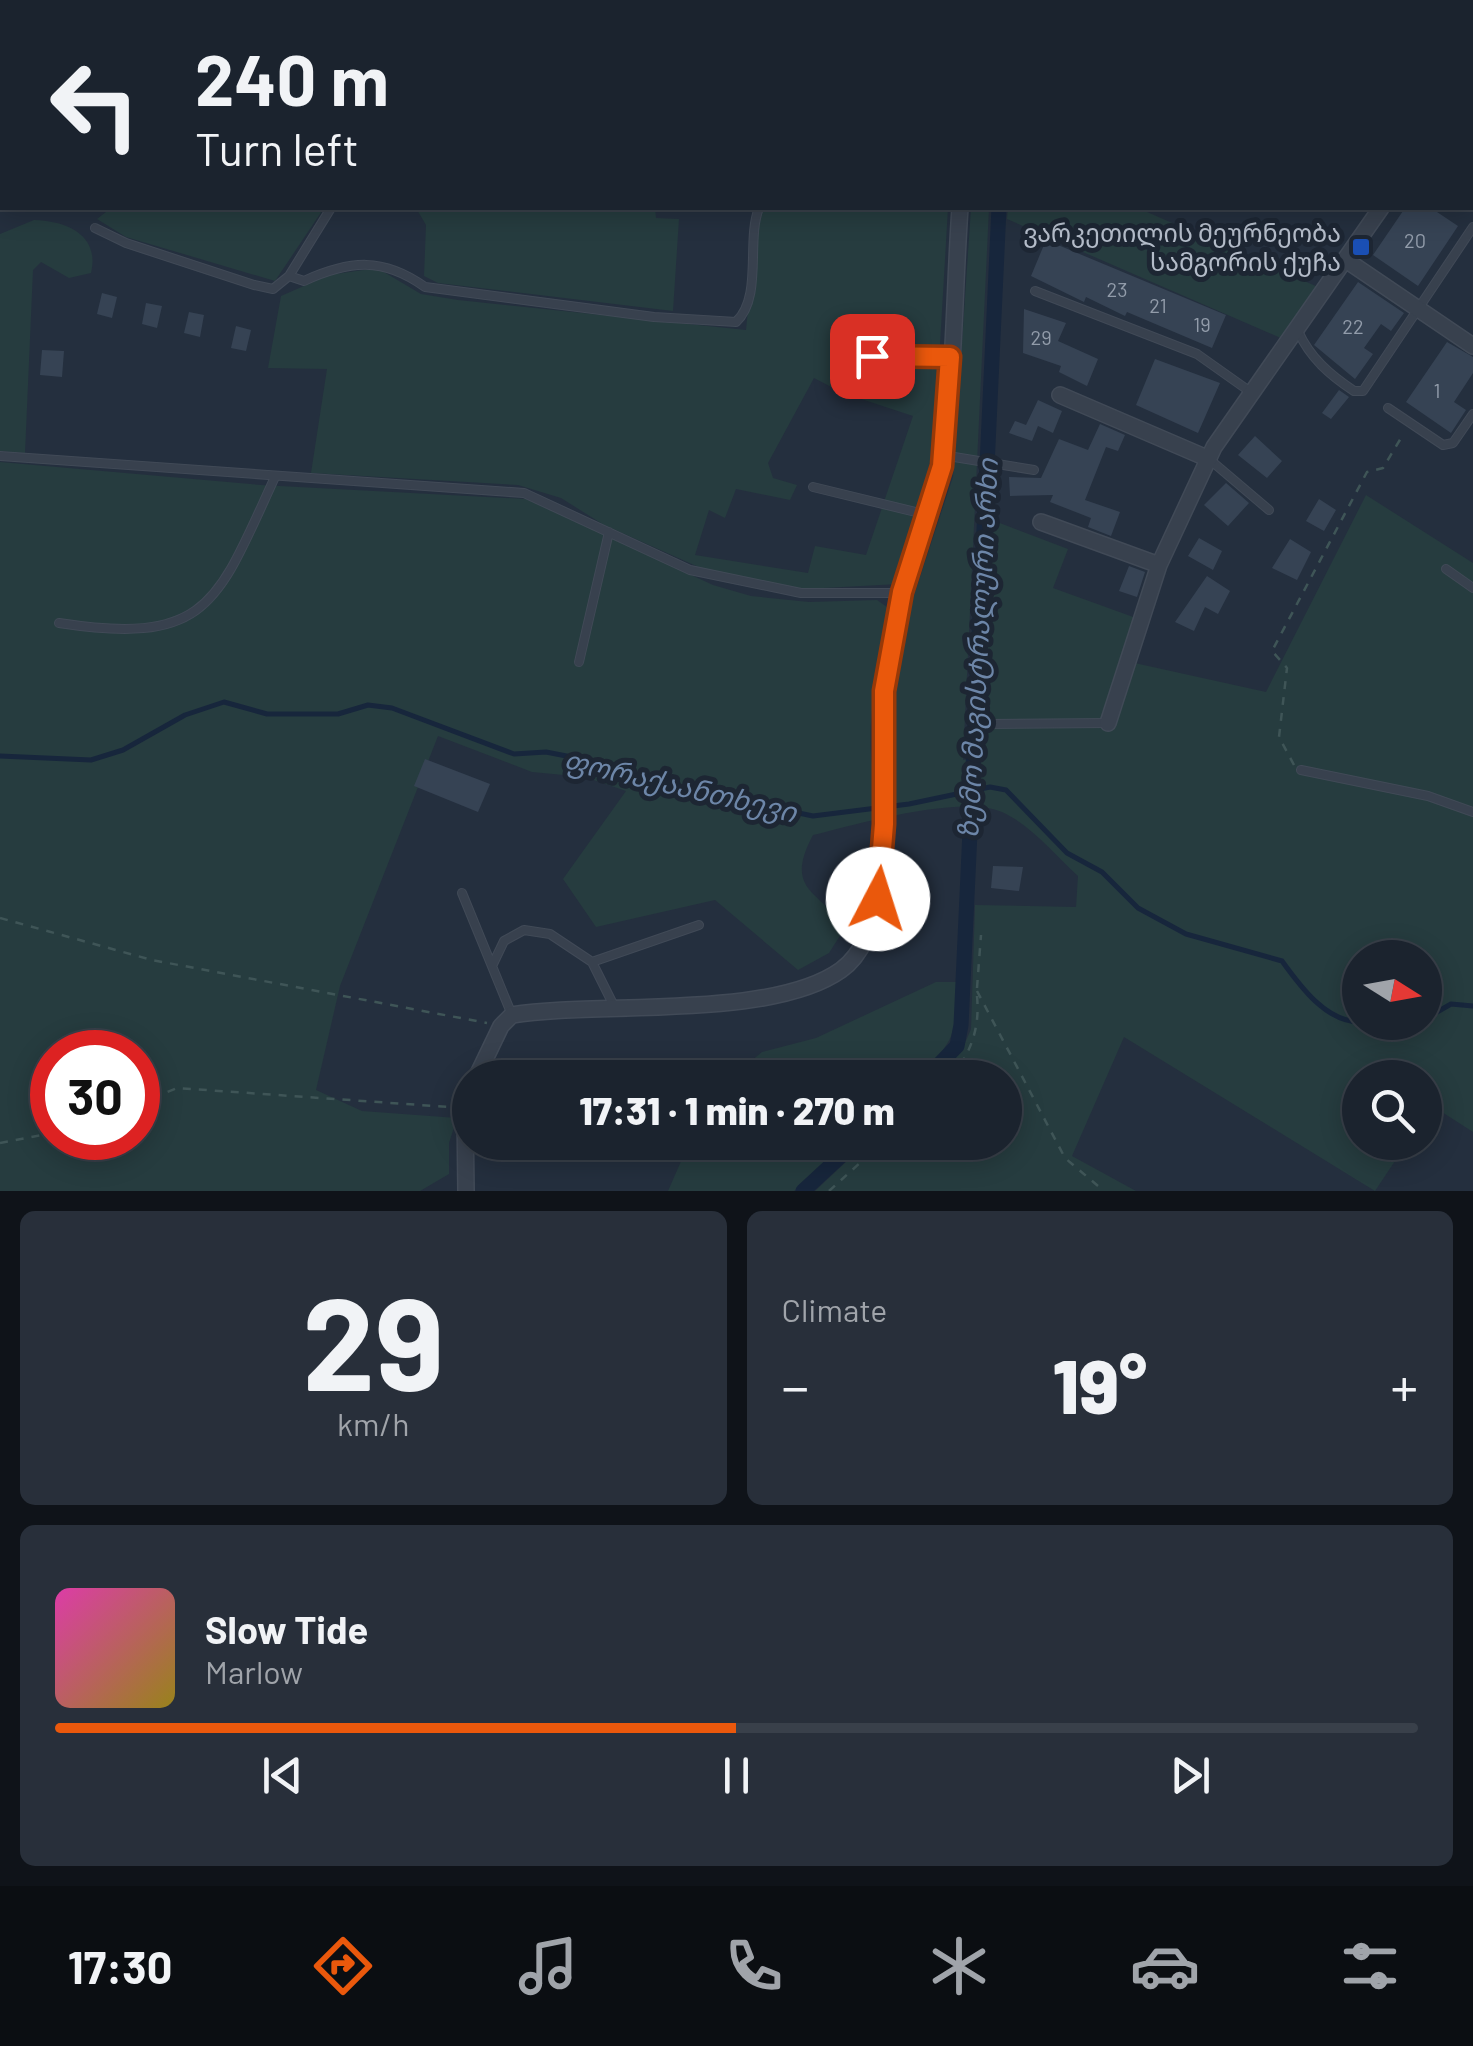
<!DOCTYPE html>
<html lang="en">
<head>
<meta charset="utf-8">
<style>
  :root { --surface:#1b232e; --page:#282f3a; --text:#f1f3f6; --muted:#a0a4aa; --line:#39404a; --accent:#ea580c }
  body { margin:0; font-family:Barlow,"Noto Sans Georgian",sans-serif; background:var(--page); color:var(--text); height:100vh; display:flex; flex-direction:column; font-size:38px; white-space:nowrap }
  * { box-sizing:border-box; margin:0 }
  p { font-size:32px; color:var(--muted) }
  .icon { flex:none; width:55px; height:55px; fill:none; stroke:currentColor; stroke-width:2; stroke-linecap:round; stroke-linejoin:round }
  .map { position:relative; height:1191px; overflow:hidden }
  .drawer { display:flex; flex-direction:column; gap:20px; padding:20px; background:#0f1319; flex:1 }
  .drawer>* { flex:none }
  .banner { position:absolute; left:0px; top:0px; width:1475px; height:210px; box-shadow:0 5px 25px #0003,0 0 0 2px var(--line); background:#1b232e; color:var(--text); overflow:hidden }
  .needle { width:65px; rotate:101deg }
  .buttons { position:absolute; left:1342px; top:940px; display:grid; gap:20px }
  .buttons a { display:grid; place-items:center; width:100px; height:100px; border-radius:50%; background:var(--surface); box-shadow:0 5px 25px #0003,0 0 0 2px var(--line); font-size:50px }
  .speed { position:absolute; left:30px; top:1030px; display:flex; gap:20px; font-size:50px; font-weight:700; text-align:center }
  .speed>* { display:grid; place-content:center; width:130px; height:130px; border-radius:50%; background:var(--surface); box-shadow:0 5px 25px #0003,0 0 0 2px var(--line); line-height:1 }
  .speed .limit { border:15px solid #d22; background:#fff; color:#111 }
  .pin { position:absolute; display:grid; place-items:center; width:85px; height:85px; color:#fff; margin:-42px; border-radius:20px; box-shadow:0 5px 15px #0006 }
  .me { position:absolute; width:110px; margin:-55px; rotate:5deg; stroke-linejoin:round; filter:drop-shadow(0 0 8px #0008) }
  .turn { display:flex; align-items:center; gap:35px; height:210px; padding:0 30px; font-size:45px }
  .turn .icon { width:130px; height:130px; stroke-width:2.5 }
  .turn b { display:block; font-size:70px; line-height:85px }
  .big { font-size:75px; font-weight:800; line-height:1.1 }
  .drawer .widget { flex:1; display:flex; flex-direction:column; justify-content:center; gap:15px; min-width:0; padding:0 35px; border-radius:15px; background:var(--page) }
  .drawer .dial { align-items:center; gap:0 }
  .dial b { font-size:130px; line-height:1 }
  .song { display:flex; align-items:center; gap:30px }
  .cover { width:120px; height:120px; border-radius:15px; background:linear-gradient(135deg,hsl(320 70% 55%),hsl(50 70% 35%)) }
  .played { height:10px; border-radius:5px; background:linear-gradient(90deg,var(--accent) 50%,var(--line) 50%) }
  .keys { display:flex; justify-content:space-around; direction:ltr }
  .heat { display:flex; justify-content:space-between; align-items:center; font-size:55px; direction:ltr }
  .drawer .tiles { flex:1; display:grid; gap:20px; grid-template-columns:1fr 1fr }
  .widget:last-child { grid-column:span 2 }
  .trip { position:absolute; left:452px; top:1060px; width:570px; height:100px; border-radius:50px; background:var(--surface); box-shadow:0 5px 25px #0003,0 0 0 2px var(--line); font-weight:800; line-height:100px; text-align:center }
  .tabs { display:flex; height:160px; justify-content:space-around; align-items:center; background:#0b0e12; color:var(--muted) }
  .tabs .icon { width:70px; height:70px }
  .tabs .current { color:var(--accent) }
  .tabs b { font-size:45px; color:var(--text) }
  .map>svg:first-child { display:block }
  .green { fill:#263c3f; fill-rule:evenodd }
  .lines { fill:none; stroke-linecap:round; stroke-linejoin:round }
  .stream { stroke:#17263c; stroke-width:5 }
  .canal { stroke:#17263c; stroke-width:15 }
  .building { fill:#364354 }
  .lane-casing { stroke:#414a57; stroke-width:10 }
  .street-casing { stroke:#414a57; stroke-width:18 }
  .path { stroke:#3f5557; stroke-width:2.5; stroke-dasharray:8 8; stroke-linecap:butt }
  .lane { stroke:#38414e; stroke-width:8 }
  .street { stroke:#38414e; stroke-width:15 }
  .route-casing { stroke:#983908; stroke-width:25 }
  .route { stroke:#ea580c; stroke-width:18 }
  .transit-dot { fill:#1a4fb4; stroke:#1d2633; stroke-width:4 }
  .labels { text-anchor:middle; stroke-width:10; stroke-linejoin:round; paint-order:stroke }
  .number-label { font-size:20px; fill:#929caa }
  .poi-label { font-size:25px; fill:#b4bcc9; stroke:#1d2633; text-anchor:end }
  .water-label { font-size:28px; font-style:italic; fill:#6d86a8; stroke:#1d2633 }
</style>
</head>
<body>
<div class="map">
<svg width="1473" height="1191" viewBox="0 0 1473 1191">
  <rect width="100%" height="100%" fill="#242f3e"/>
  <!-- green -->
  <path class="green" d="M568 0H816L817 2H567Z
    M111 208H324L275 281 126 237 97 219Z
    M416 208H655L656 218 679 219 673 311 438 283 424 276 426 225Z
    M764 208H948L934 447 899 584 805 589 703 569 604 525 561 498 518 485 311 473 327 369 268 368 281 296 329 275 377 268 421 294 458 300 746 330 756 228ZM814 378 843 393 913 416 866 555 815 546 808 573 695 555 709 510 725 518 736 489 790 500 797 485 773 478 768 463Z
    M971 208H989L963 760 983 758 992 520 1068 549 1053 588 1136 618 1121 660 1266 692 1366 495 1473 563V1132L1431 1105 1425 1114V1078H1360V1142L1407 1143 1375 1191 1124 1037 1072 1156 1136 1191H815L866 1143 1005 1142V1078L933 1077 962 1050 971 1029 975 905 1076 907 1078 876C1055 855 1031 825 1002 812 961 794 857 824 813 835 781 895 826 890 843 931L829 953 798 970 715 900 596 927 563 879 626 791 585 777 532 772 438 736 340 986 316 1090 362 1111 457 1118 449 1143V1174L420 1191H0V462L261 485 526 499 713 585 751 596 809 602 877 600 887 607 889 615C879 669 860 738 878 791L891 687 914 595 953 477ZM1360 958H1425V1022H1360ZM52 1052H138V1138H52Z
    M1008 208H1138L1318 287 1283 339 1007 219Z
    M34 220C67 221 100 235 91 273L69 278 41 262 33 270 25 453 0 451V234Z
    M936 982H959C956 1034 955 1042 917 1077H732L762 1052 816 1038Z
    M689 1143V1142L847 1143 794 1191H668Z"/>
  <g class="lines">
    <!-- stream -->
    <path class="stream" d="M0 756 91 760 123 750 185 715 224 702 267 714H338L368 705 392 708 514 754 546 752 592 761 678 788 813 816 909 804 990 787 1006 790 1067 853 1102 872 1138 908 1186 934 1282 961C1300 986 1326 1022 1360 1022
      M1425 1019 1451 1004 1473 1006"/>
    <!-- canal -->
    <path class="canal" d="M1008 2V0
      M926 1078 957 1046 961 1025 999 208
      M803 1191 856 1142"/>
  </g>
  <!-- building -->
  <path class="building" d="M1405 208H1431L1458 226 1418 286 1373 255Z
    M1046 240 1226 315 1212 348 1127 312 1125 316 1086 297 1084 302 1031 276Z
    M1358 282 1404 313 1391 331 1381 324 1364 348 1373 354 1355 379 1314 345Z
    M102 293 117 297 112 318 97 314Z
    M146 303 162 306 157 328 142 324Z
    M1024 309 1066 323 1058 341 1098 359 1087 386 1059 372 1061 366 1023 353Z
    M189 312 204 315 200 337 184 333Z
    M236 326 251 330 246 351 231 348Z
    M1447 342 1473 357V373L1454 402 1466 410 1451 433 1406 402Z
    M42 350 64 351 62 377 40 375Z
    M1155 359 1220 383 1198 433 1136 405Z
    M1339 390 1349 397 1331 419 1322 413Z
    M1038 400 1062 411 1053 433 1038 426 1032 441 1009 433 1015 421 1026 425Z
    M1100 424 1125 435 1118 451 1106 447 1085 500 1120 512 1111 536 1088 527 1091 518 1050 502 1053 495 1010 496 1009 477 1041 478 1059 439 1088 450Z
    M1255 436 1282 461 1267 478 1238 455Z
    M1226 483 1249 503 1228 526 1204 505Z
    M1319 499 1336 510 1324 531 1306 521Z
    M1199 538 1222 551 1213 570 1188 556Z
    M1290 539 1311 552 1297 580 1272 568Z
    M1129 566 1145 572 1137 597 1119 591Z
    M1207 576 1230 591 1218 614 1205 607 1194 631 1175 622Z
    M425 759 490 784 478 812 414 786Z
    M993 866 1023 867 1019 891 991 888Z"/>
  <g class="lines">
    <!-- lane casing -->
    <g class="lane-casing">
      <path id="lane" d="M827 0V2
        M366 2 367 0
        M458 2V0
        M0 127H2
        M331 208 289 276 304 281C350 260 383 257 425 287L654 317 736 322C763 297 746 240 759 208
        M95 228 126 243 254 285 273 289 289 276
        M1035 291 1197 354 1252 393
        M1298 331C1310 358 1330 375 1354 391H1363L1473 227
        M872 356 950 357
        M1388 408 1443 445 1453 443 1473 414
        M942 455 1034 470
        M0 456 524 493 690 570 801 593H900
        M1209 459 1269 510
        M813 487 928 515
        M1446 569 1473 588
        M59 623C209 646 217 603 275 477
        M579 662 609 532
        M985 724 1108 723
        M1301 770 1428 796 1473 812
        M462 893 512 1015
        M592 962 699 925
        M493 964 504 941 524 930 550 934 592 962 614 1006"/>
    </g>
    <!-- street casing -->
    <g class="street-casing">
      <path id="street" d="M974 2V0
        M1472 72 1473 71
        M1346 260 1473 346
        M1060 395 1209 459
        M1041 522 1159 565
        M1108 723 1159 565 1214 447 1381 208
        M476 1078 501 1026 512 1015C598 1001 771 1020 841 970 907 922 873 759 884 685 889 653 894 620 903 589 916 548 934 507 941 465 955 381 954 292 960 208
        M466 1191 465 1110 470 1096"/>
    </g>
    <!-- path -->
    <path class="path" d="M1294 765 1279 737 1287 668 1272 651 1367 472 1383 468 1404 433
      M0 918 152 960 487 1023
      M977 988 981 935
      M977 991 1065 1158 1104 1191
      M952 1078C971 1051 980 1029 977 996
      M138 1104 177 1088 449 1107
      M0 1143 52 1133
      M829 1191 883 1142"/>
    <!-- lane -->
    <use href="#lane" class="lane"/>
    <!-- street -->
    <use href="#street" class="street"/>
  </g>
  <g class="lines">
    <!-- route casing -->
    <g class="route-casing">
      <path id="route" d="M872 356 950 357 942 466 902 592 884 691V824L878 899"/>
    </g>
    <!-- route -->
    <use href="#route" class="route"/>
  </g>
  <!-- markers -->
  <rect class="transit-dot" x="1351" y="237" width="20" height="20" rx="5"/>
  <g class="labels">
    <!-- number labels -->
    <g class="number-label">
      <text x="1415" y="248">20</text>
      <text x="1117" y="297">23</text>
      <text x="1158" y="313">21</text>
      <text x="1202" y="332">19</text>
      <text x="1353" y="334">22</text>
      <text x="1041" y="345">29</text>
      <text x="1437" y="398">1</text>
    </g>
    <!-- poi labels -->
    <g class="poi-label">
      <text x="1341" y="242">ვარკეთილის მეურნეობა<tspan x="1341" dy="29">სამგორის ქუჩა</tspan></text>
    </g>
    <!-- water labels -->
    <g class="water-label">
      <text transform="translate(978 649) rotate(-87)" y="10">ზემო მაგისტრალური არხი</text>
      <text transform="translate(680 786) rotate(13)" y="10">ფორაქაანთხევი</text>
    </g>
  </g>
</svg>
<div class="buttons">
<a><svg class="needle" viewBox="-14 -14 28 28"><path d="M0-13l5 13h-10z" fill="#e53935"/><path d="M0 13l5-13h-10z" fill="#a0a4aa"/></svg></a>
<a><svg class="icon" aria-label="search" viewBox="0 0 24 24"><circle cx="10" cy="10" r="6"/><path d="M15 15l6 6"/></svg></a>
</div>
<div class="speed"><div class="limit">30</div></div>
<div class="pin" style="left:872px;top:356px;background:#d93025"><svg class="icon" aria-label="arrive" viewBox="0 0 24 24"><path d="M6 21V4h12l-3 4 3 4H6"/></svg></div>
<svg class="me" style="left:878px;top:899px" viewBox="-20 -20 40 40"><circle r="19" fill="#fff"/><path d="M0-13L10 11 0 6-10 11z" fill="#ea580c"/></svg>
<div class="trip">17:31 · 1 min · 270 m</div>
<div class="banner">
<div class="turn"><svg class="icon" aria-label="left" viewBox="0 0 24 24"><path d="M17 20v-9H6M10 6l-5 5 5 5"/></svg><div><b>240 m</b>Turn left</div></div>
</div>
</div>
<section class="drawer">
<div class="tiles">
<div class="widget dial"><b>29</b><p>km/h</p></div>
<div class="widget"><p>Climate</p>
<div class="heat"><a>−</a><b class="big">19°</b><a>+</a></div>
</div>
<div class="widget">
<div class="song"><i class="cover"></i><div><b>Slow Tide</b><p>Marlow</p></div></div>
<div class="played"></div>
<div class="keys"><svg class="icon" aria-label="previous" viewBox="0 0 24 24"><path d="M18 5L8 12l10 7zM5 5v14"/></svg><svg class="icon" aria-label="pause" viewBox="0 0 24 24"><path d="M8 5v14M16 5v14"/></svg><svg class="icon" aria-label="next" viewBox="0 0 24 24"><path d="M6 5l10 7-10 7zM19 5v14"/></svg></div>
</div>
</div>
</section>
<nav class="tabs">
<b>17:30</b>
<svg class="icon current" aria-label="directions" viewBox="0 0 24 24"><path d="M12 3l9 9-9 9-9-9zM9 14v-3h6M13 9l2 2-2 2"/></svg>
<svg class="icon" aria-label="music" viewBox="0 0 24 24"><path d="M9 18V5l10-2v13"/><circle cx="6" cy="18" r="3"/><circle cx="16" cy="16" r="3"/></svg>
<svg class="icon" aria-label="phone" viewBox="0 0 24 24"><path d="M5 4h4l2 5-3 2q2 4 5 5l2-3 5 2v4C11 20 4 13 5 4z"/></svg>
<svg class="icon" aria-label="climate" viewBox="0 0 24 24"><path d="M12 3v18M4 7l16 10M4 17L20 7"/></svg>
<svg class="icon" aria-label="car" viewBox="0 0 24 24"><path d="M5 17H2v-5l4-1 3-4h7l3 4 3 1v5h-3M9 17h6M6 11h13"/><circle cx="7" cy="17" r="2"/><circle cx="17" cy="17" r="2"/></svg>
<svg class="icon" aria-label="filters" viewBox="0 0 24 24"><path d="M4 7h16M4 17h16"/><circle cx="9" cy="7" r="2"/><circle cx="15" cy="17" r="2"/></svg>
</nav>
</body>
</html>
